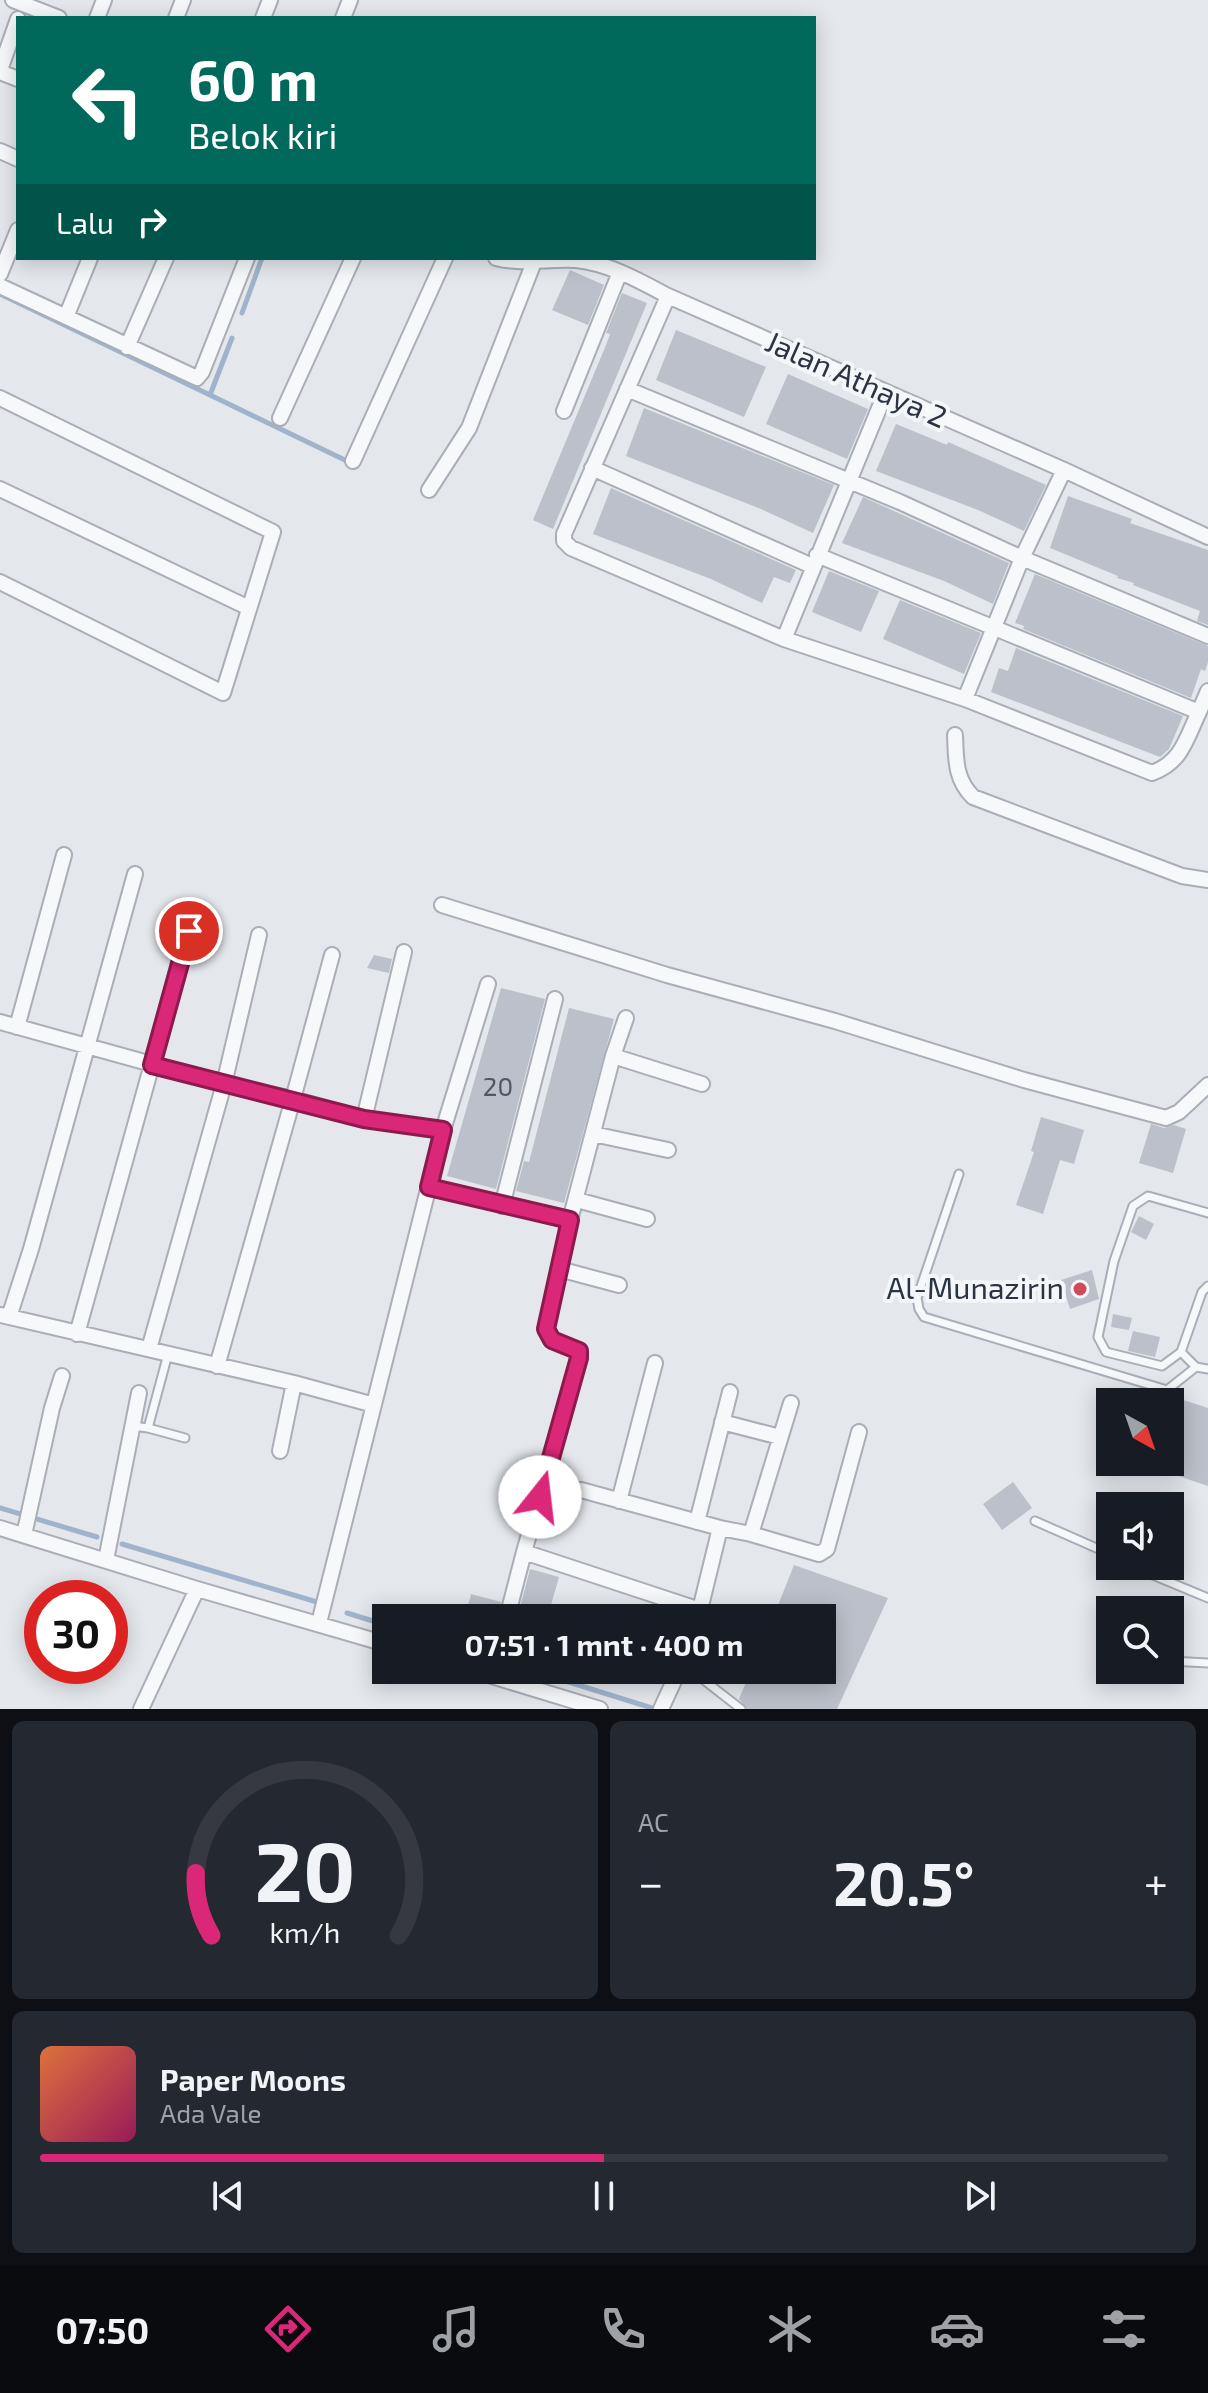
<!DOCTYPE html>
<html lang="id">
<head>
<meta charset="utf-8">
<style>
  :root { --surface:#171b24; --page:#242831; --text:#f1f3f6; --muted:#9ea1a6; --line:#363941; --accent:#db2777 }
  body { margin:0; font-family:"Exo 2",sans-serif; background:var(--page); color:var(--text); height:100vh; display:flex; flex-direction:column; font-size:30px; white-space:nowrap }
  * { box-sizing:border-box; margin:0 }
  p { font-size:26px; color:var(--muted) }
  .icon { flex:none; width:44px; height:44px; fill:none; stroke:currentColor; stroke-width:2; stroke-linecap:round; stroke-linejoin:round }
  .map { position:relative; height:1709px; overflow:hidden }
  .panel { display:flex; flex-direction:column; gap:12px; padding:12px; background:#0d0f14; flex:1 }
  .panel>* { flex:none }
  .banner { position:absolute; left:16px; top:16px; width:800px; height:244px; border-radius:0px; box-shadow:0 4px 20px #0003; background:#00695c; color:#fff; overflow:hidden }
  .needle { width:52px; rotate:140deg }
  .tools { position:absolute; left:1096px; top:1388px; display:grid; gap:16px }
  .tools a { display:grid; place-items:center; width:88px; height:88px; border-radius:0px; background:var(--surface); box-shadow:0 4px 20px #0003; font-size:40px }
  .speed { position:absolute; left:24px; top:1580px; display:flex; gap:16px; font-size:40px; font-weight:700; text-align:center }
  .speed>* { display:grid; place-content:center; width:104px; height:104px; border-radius:50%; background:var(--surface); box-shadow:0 4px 20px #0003; line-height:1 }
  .speed .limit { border:12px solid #d22; background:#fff; color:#111 }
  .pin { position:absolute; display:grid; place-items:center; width:68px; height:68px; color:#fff; margin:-34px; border:4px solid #fff; border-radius:50%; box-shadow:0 2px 8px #0007 }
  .me { position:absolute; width:88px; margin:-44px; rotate:16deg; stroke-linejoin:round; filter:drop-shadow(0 0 6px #0008) }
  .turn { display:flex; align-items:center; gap:28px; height:168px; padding:0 40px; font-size:36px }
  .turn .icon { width:104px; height:104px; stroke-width:2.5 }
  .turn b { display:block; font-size:56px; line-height:68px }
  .then { display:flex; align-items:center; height:76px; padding:0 40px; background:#0003; gap:16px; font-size:30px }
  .big { font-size:60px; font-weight:700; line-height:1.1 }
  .panel .card { flex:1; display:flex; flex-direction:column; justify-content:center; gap:12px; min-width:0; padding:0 28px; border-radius:12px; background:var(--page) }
  .panel .dial { align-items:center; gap:0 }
  .dial svg { height:208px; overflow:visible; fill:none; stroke:var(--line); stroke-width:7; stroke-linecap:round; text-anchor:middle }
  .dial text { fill:var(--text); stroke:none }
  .song { display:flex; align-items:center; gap:24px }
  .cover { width:96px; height:96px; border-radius:12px; background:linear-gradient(135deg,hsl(20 70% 55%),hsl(330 70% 35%)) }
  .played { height:8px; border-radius:4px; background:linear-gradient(90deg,var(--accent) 50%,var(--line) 50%) }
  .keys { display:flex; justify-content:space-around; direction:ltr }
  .heat { display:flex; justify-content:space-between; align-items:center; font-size:44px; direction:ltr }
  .panel .tiles { flex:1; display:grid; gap:12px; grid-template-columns:1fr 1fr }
  .card:last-child { grid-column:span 2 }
  .trip { position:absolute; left:372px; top:1604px; width:464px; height:80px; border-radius:0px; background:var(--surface); box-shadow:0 4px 20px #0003; font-weight:700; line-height:80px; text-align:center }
  .tabs { display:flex; height:128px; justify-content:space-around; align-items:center; background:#090b0e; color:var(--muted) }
  .tabs .icon { width:56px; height:56px }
  .tabs .on { color:var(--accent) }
  .tabs b { font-size:36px; color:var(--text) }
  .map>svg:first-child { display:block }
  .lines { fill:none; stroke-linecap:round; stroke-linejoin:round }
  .stream { stroke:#9fb4cc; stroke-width:5 }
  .building { fill:#bbc0ca }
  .lane-casing { stroke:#a9aeb7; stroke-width:11 }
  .street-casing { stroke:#a9aeb7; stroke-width:18 }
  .lane { stroke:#f7f8fa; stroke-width:7 }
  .street { stroke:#f7f8fa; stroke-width:14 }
  .route-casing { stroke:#8e194d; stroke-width:20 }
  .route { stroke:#db2777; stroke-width:14 }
  .poi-dot { fill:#d1495b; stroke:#f4f6f9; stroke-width:3 }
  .labels { text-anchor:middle; stroke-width:8; stroke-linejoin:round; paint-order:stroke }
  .number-label { font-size:26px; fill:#4f5766 }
  .street-label { font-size:30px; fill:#2b3445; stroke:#f4f6f9 }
  .poi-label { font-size:30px; fill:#2b3445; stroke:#f4f6f9; text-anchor:end }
</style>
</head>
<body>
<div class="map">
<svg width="1208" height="1709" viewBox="0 0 1208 1709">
  <rect width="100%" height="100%" fill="#e4e7ec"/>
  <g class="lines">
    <!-- stream -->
    <path class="stream" d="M0 294 210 395 232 338
      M242 313 262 258
      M210 395 349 462
      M0 1508 97 1537
      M122 1544 317 1602
      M347 1613 386 1625
      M530 1670 655 1709"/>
  </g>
  <!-- building -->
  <path class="building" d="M570 270 604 285 588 325 552 310Z
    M622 293 647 303 553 529 533 520 606 345 610 334 606 333Z
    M676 330 766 367 744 417 656 380Z
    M788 374 868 409 847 459 766 424Z
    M644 408 834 485 813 533 761 509 626 456Z
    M896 424 947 445 948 442 1046 485 1024 531 978 510 876 471Z
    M611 488 796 570 790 583 774 577 762 603 711 579 593 534Z
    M1068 496 1132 519 1130 523 1208 550V625L1197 621 1200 611 1133 585 1134 583 1117 578 1118 576 1050 548Z
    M863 497 1009 563 993 604 944 581 842 543Z
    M829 571 879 591 861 632 812 612Z
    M1035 574 1208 646V662L1205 671 1201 669 1191 698 1023 629 1024 626 1015 623Z
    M900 600 981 633 964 674 883 639Z
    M1016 648 1183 716 1169 749 1160 757 991 692 999 668 1008 671Z
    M374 955 392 959 389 973 367 968Z
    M501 988 545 999 496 1189 447 1176Z
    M569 1008 614 1019 564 1203 516 1191 524 1161 529 1162Z
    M1041 1117 1084 1130 1074 1164 1060 1160 1043 1214 1016 1205 1034 1152 1031 1151Z
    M1151 1124 1164 1128 1174 1125 1186 1129 1173 1173 1139 1163Z
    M1139 1216 1154 1224 1146 1240 1131 1232Z
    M1092 1270 1099 1299 1070 1309 1061 1280Z
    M1113 1314 1132 1318 1129 1330 1111 1327Z
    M1133 1331 1160 1337 1155 1357 1128 1351Z
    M1171 1396 1208 1408V1486L1143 1464V1462H1170Z
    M1013 1482 1032 1508 1002 1530 983 1504Z
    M794 1565 888 1598 837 1709H747L739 1699 751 1670H822V1618H773Z
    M530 1569 559 1577 549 1612 521 1604Z
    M471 1594 501 1602 499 1618H465Z"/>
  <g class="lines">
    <!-- lane casing -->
    <g class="lane-casing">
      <path id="lane" d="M959 1174 917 1298 919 1309 924 1317 1167 1390
        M1208 1213 1148 1196 1133 1206 1114 1261 1098 1337 1106 1352 1162 1366 1181 1352 1196 1367 1208 1369
        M1181 1352 1202 1292 1208 1286
        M1161 1402 1167 1390 1196 1367
        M133 1426 148 1428 168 1354
        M148 1428 185 1438
        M1129 1465 1131 1462
        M1035 1521 1110 1554
        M1131 1566 1208 1598
        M1170 1661 1208 1663
        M691 1670 741 1709"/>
    </g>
    <!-- street casing -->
    <g class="street-casing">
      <path id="street" d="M13 0 59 18
        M97 18 104 0
        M176 18 183 0
        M263 18 270 0
        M343 18 350 0
        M0 70 18 19
        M0 72 18 79
        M0 151 18 159
        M496 258C523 265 549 258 576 260 608 263 640 281 668 296L1064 470 1208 537
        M0 274 18 230
        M0 286 197 378 202 372 247 258
        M668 296 564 534V541L571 548 784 639
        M66 317 90 258
        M127 347 166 258
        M627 389 900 502 1022 558 1208 636
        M885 394 784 639 965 699 1022 558 1064 470
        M0 398 273 532 223 693 0 582
        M564 411 620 272
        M280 418 353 258
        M353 461 445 258
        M592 468 812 566
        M0 489 249 608
        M429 490 469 428 534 262
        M817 555 1199 712 1208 691
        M965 699 1152 773C1182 762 1186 739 1199 712
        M955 735C956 760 955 779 973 797L1182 876 1208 880
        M442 905 667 975 835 1021 1024 1080 1166 1118 1179 1112 1208 1085
        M332 955 293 1099 364 1119 443 1130
        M0 1022 224 1084 259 935
        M17 1027 64 855
        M613 1056 702 1084
        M364 1119 404 952
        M593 1134 668 1150
        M429 1187 570 1220
        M577 1200 647 1219
        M502 1206 555 999
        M559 1269 619 1285
        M1 1315 294 1383 374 1405
        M9 1317 31 1249 135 874
        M77 1334 189 931
        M149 1349 224 1084 293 1099 217 1366
        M722 1422 780 1437
        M280 1451 294 1383
        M581 1490 720 1528 698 1618
        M619 1501 655 1363
        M697 1522 730 1392
        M0 1528 197 1589 386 1644
        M720 1528 751 1534 819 1554 827 1549 859 1432
        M751 1534 791 1403
        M24 1535 52 1408 62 1376
        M524 1552 579 1358V1351L552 1340 546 1329 570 1220 613 1056 626 1018
        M106 1560 139 1393
        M510 1606 524 1552 700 1610
        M319 1623 443 1130 488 984
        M472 1670 600 1709
        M141 1709 197 1589
        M661 1709 679 1670"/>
    </g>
    <!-- lane -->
    <use href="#lane" class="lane"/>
    <!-- street -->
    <use href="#street" class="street"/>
  </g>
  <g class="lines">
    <!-- route casing -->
    <g class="route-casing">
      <path id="route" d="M189 931 152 1065 364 1119 443 1130 429 1187 570 1220 546 1329 552 1340 579 1351V1358L540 1497"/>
    </g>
    <!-- route -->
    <use href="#route" class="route"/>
  </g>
  <!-- markers -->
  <circle class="poi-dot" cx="1080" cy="1289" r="8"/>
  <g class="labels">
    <!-- number labels -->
    <g class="number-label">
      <text x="498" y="1096">20</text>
    </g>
    <!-- street labels -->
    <g class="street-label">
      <text transform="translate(856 380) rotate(24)" y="10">Jalan Athaya 2</text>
    </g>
    <!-- poi labels -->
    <g class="poi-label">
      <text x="1064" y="1299">Al-Munazirin</text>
    </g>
  </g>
</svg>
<div class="tools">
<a><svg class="needle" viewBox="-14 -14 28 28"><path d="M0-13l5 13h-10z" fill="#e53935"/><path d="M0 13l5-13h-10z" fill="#9ea1a6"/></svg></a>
<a><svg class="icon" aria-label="sound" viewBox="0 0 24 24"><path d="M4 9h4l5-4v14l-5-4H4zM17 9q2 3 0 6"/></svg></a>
<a><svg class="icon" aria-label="search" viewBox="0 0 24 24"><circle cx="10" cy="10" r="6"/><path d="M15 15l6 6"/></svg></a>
</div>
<div class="speed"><div class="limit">30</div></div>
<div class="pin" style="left:189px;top:931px;background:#d93025"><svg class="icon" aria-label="arrive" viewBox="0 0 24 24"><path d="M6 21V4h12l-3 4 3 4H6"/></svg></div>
<svg class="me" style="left:540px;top:1497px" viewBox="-20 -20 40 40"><circle r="19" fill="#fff"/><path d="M0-13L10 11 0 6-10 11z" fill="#db2777"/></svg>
<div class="trip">07:51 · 1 mnt · 400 m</div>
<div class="banner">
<div class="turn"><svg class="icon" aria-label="left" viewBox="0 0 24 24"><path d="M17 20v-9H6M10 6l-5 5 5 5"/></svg><div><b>60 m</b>Belok kiri</div></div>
<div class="then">Lalu<svg class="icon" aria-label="right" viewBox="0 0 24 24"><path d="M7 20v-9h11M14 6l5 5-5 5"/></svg></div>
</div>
</div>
<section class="panel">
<div class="tiles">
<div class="card dial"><svg viewBox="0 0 100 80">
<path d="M14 69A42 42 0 1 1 86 69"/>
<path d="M14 69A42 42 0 0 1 8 45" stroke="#db2777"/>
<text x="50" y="56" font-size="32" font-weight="700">20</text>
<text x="50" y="72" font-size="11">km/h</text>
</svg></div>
<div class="card"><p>AC</p>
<div class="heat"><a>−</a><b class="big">20.5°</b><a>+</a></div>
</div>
<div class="card">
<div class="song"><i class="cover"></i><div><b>Paper Moons</b><p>Ada Vale</p></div></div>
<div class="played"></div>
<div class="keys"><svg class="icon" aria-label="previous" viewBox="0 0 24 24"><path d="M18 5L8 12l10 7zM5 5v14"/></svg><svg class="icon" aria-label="pause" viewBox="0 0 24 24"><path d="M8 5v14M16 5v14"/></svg><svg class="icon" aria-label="next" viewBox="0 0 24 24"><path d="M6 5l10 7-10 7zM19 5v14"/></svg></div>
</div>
</div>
</section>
<nav class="tabs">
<b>07:50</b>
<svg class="icon on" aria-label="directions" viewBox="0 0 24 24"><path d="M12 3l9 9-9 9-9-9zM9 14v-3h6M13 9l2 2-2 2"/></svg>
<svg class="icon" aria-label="music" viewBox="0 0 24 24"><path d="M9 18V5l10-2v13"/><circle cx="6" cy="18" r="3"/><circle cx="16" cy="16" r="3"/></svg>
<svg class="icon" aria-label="phone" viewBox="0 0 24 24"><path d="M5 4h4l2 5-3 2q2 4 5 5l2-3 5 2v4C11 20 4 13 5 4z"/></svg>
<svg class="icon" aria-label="climate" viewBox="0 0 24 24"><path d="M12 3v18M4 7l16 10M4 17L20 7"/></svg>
<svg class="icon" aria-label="car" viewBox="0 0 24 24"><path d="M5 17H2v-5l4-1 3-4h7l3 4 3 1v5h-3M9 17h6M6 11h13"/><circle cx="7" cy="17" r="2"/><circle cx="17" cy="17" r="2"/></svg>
<svg class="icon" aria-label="filters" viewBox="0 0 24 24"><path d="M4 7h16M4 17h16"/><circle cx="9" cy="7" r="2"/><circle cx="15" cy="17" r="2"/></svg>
</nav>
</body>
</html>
